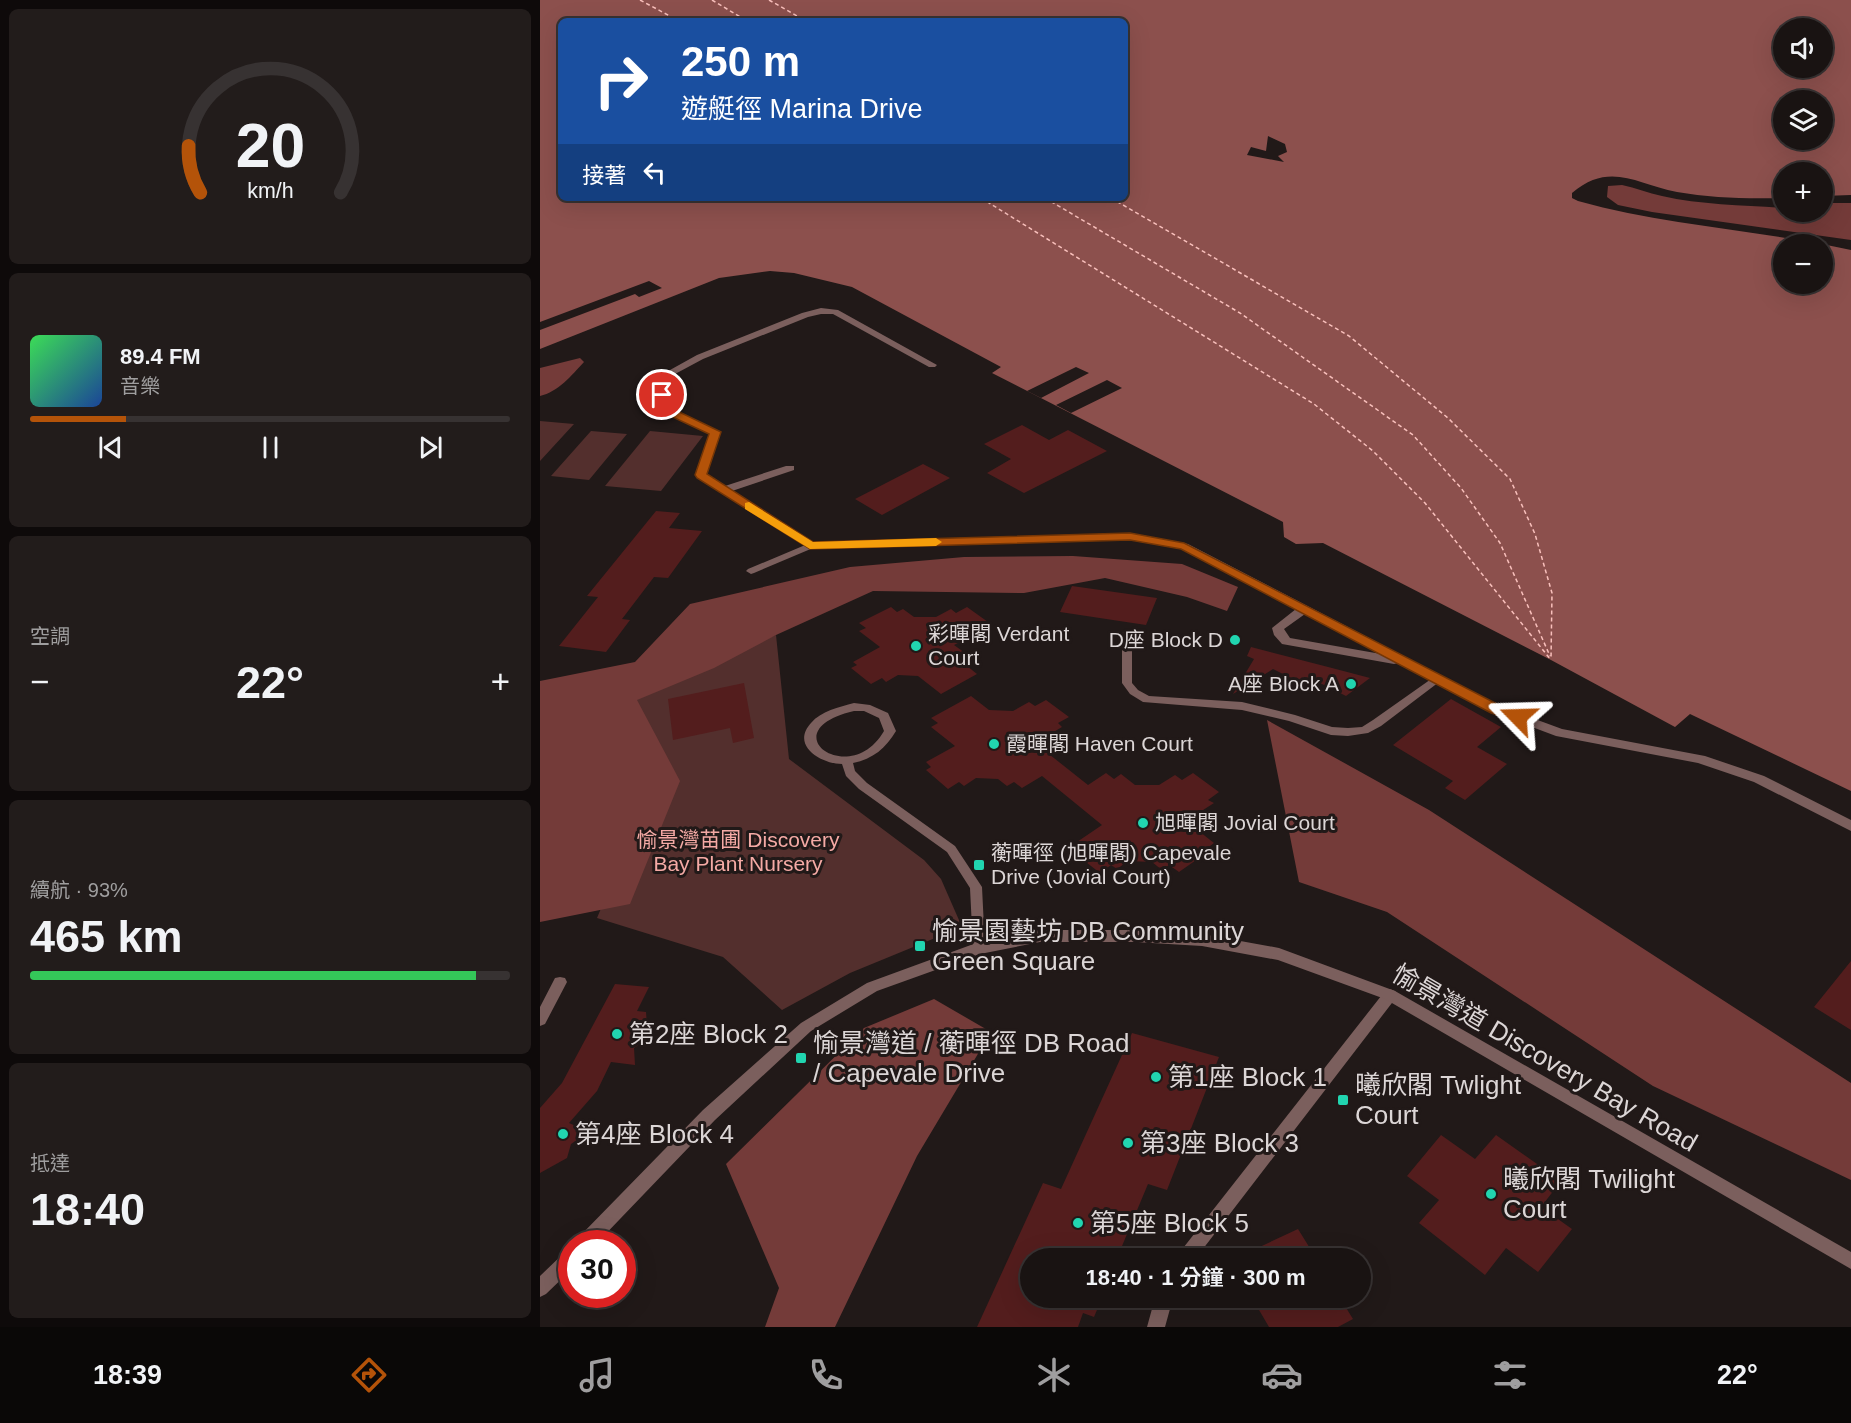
<!DOCTYPE html>
<html lang="zh-TW">
<head>
<meta charset="utf-8">
<style>
  :root { --surface:#191312; --page:#221c1b; --text:#f1f3f6; --muted:#9f9e9f; --line:#373232; --accent:#b45309 }
  body { margin:0; font-family:Arial,"Noto Sans TC",sans-serif; background:var(--page); color:var(--text); height:100vh; display:flex; flex-direction:column; font-size:22px; white-space:nowrap }
  * { box-sizing:border-box; margin:0 }
  p { font-size:20px; color:var(--muted) }
  .icon { flex:none; width:33px; height:33px; fill:none; stroke:currentColor; stroke-width:2; stroke-linecap:round; stroke-linejoin:round }
  .map { position:relative; flex:1; overflow:hidden }
  .details { display:flex; flex-direction:column; gap:9px; padding:9px; background:#0e0a0a; width:540px }
  .details>* { flex:none }
  .top-card { position:absolute; left:18px; top:18px; width:570px; height:183px; border-radius:9px; box-shadow:0 6px 24px #0002,0 0 0 2px var(--line); background:#1a4fa0; color:#fff; overflow:hidden }
  .controls { position:absolute; left:1233px; top:18px; display:grid; gap:12px }
  .controls a { display:grid; place-items:center; width:60px; height:60px; border-radius:50%; background:var(--surface); box-shadow:0 6px 24px #0002,0 0 0 2px var(--line); font-size:30px }
  .speed { position:absolute; left:18px; top:1230px; display:flex; gap:12px; font-size:30px; font-weight:700; text-align:center }
  .speed>* { display:grid; place-content:center; width:78px; height:78px; border-radius:50%; background:var(--surface); box-shadow:0 6px 24px #0002,0 0 0 2px var(--line); line-height:1 }
  .speed .limit { border:9px solid #d22; background:#fff; color:#111 }
  .pin { position:absolute; display:grid; place-items:center; width:51px; height:51px; color:#fff; margin:-26px; border:3px solid #fff; border-radius:50%; box-shadow:0 2px 6px #0007 }
  .me { position:absolute; width:66px; margin:-33px; rotate:292deg; stroke-linejoin:round; filter:drop-shadow(0 0 4px #0008) }
  .turn { display:flex; align-items:center; gap:21px; height:126px; padding:0 24px; font-size:27px }
  .turn .icon { width:78px; height:78px; stroke-width:2.5 }
  .turn b { display:block; font-size:42px; line-height:51px }
  .then { display:flex; align-items:center; height:57px; padding:0 24px; background:#0003; gap:12px; font-size:22px }
  .big { font-size:45px; font-weight:600; line-height:1.1 }
  .details .tile { flex:1; display:flex; flex-direction:column; justify-content:center; gap:9px; min-width:0; padding:0 21px; border-radius:9px; background:var(--page) }
  .details .dial { align-items:center; gap:0 }
  .dial svg { height:156px; overflow:visible; fill:none; stroke:var(--line); stroke-width:7; stroke-linecap:round; text-anchor:middle }
  .dial text { fill:var(--text); stroke:none }
  .song { display:flex; align-items:center; gap:18px }
  .cover { width:72px; height:72px; border-radius:9px; background:linear-gradient(135deg,hsl(130 70% 55%),hsl(220 70% 35%)) }
  .played { height:6px; border-radius:3px; background:linear-gradient(90deg,var(--accent) 20%,var(--line) 20%) }
  .keys { display:flex; justify-content:space-around; direction:ltr }
  .heat { display:flex; justify-content:space-between; align-items:center; font-size:33px; direction:ltr }
  .charge { height:9px; border-radius:4px; background:linear-gradient(90deg,#34c759 93%,var(--line) 0) }
  .trip { position:absolute; left:480px; top:1248px; width:351px; height:60px; border-radius:30px; background:var(--surface); box-shadow:0 6px 24px #0002,0 0 0 2px var(--line); font-weight:600; line-height:60px; text-align:center }
  .menu { display:flex; height:96px; justify-content:space-around; align-items:center; background:#0a0807; color:var(--muted) }
  .menu .icon { width:42px; height:42px }
  .menu .on { color:var(--accent) }
  .menu b { font-size:27px; color:var(--text) }
  main { display:flex; flex:1; min-height:0 }
  .map>svg:first-child { display:block }
  .green { fill:#532f2d }
  .forest { fill:#743b39 }
  .water { fill:#8c504d; fill-rule:evenodd }
  .pier { fill:#211918 }
  .lines { fill:none; stroke-linecap:round; stroke-linejoin:round }
  .ferry { stroke:#f9c0bc; stroke-width:1.5; stroke-dasharray:4 3; stroke-linecap:butt }
  .building { fill:#531d1d }
  .service { fill:#7b5f5d; fill-rule:evenodd }
  .minor { fill:#7b5f5d; fill-rule:evenodd }
  .tertiary { fill:#7b5f5d; fill-rule:evenodd }
  .route { fill:#b45309; stroke:#753606; stroke-width:1.5 }
  .slow { fill:#f59e0b }
  .poi-dot { fill:#21d5b0; stroke:#211918; stroke-width:2 }
  .labels { text-anchor:middle; stroke-width:6; stroke-linejoin:round; paint-order:stroke }
  .poi-label { font-size:21px; fill:#dcd6d6; stroke:#211918; text-anchor:start }
  .park-label { font-size:21px; fill:#f5aaa5; stroke:#211918 }
  .near-poi-label { font-size:26px; fill:#dcd6d6; stroke:#211918; text-anchor:start }
  .near-street-label { font-size:26px; fill:#dcd6d6; stroke:#211918 }
</style>
</head>
<body>
<main>
<section class="details">
<div class="tile dial"><svg viewBox="0 0 100 80">
<path d="M14 69A42 42 0 1 1 86 69"/>
<path d="M14 69A42 42 0 0 1 8 45" stroke="#b45309"/>
<text x="50" y="56" font-size="32" font-weight="700">20</text>
<text x="50" y="72" font-size="11">km/h</text>
</svg></div>
<div class="tile">
<div class="song"><i class="cover"></i><div><b>89.4 FM</b><p>音樂</p></div></div>
<div class="played"></div>
<div class="keys"><svg class="icon" aria-label="previous" viewBox="0 0 24 24"><path d="M18 5L8 12l10 7zM5 5v14"/></svg><svg class="icon" aria-label="pause" viewBox="0 0 24 24"><path d="M8 5v14M16 5v14"/></svg><svg class="icon" aria-label="next" viewBox="0 0 24 24"><path d="M6 5l10 7-10 7zM19 5v14"/></svg></div>
</div>
<div class="tile"><p>空調</p>
<div class="heat"><a>−</a><b class="big">22°</b><a>+</a></div>
</div>
<div class="tile"><p>續航 · 93%</p><b class="big">465 km</b><div class="charge"></div></div>
<div class="tile"><p>抵達</p><b class="big">18:40</b></div>
</section>
<div class="map">
<svg width="1311" height="1327" viewBox="0 0 1311 1327">
  <rect width="100%" height="100%" fill="#211918"/>
  <!-- green -->
  <path class="green" d="M0 421 34 424 0 461Z
    M51 431 87 434 49 480 11 476Z
    M110 431 163 436 121 491 65 486Z
    M236 635 249 759 384 860 401 879 422 927 310 973 242 1010 183 957 57 918 104 805 79 724 100 690Z"/>
  <!-- forest -->
  <path class="forest" d="M1082 185C1096 188 1108 193 1122 196 1161 205 1204 205 1243 208L1244 212H1282L1283 203H1311V240L1112 212 1078 205 1067 197 1068 186Z
    M40 358 44 362C32 375 18 392 0 396V368Z
    M533 556 642 564 698 587 687 611 647 597 565 578 484 593 333 591 236 635 174 668 97 700 140 781 90 904 0 922V681L95 662 150 604 310 567 424 557Z
    M727 720 889 810 1311 1083V1180L1113 1086 847 912 759 882Z
    M394 999 451 1032 377 1156 295 1327H225L239 1288 186 1164 324 1028Z"/>
  <!-- water -->
  <path class="water" d="M0 0H1311V195L1283 196 1282 172H1244L1243 198C1208 199 1171 198 1137 192 1096 184 1070 161 1032 193V198L1038 201C1127 226 1221 230 1311 250V791L1150 714 1135 727 1011 660 783 543 756 544 744 537 743 522 452 373 461 367 312 287 254 273 230 271 179 278 0 349ZM21 21H585V198H21ZM1244 28H1282V68H1244ZM1244 100H1282V140H1244ZM728 136 745 144 747 152 738 156 744 162 707 155 711 147 726 151ZM1244 244H1282V284H1244Z"/>
  <!-- pier -->
  <path class="pier" d="M109 281 122 288 99 297 95 294 0 330V322Z
    M536 367 549 373 501 398 487 391Z
    M567 380 582 388 531 413 516 405Z"/>
  <g class="lines">
    <!-- ferry -->
    <path class="ferry" d="M100 0 139 21
      M172 0 207 21
      M229 0 266 21
      M441 198 774 404 833 451 885 503 1011 660
      M505 198 700 313 873 435 921 488 960 543 1010 656
      M571 198 809 336 908 418 970 479 995 534 1012 593 1011 659"/>
  </g>
  <!-- building -->
  <path class="building" d="M482 425 509 440 528 430 567 451 484 493 447 473 471 459 444 444Z
    M383 464 410 478 342 515 315 499Z
    M116 511 140 513 129 528 162 531 128 578 114 577 82 619 90 620 66 652 19 646 58 597 47 596Z
    M532 586 617 598 606 625 520 612Z
    M351 607 357 612 363 609 374 617H396L411 609 416 613 427 607 448 622 436 628 441 631 414 645 436 661 427 666 437 674 401 694 378 676 358 675 346 682 342 678 331 684 311 668 317 665 313 662 340 647 319 631 326 628 319 623Z
    M711 647 792 668 830 678 806 696 774 680 765 685 733 669 693 694 714 659 707 656Z
    M204 683 214 738 193 743 190 728 133 740 128 699Z
    M431 696 449 710 473 711 489 702 495 706 506 700 529 717 518 723 522 727 495 743 548 785 566 773 574 779 581 774 595 785H619L635 775 642 780 653 773 679 792 668 800 674 803 646 821 674 843 666 849 669 851 639 872 629 865 622 870 612 862 588 861 577 869 571 865 560 873 533 852 540 848 534 844 562 825 502 776 482 788 474 782 467 786 458 779 436 778 424 786 419 782 408 789 386 770 391 767 386 762 415 746 391 727 398 723 391 718Z
    M911 699 961 727 937 747 967 764 925 800 905 788 913 781 853 745Z
    M1311 961V1030L1274 1007Z
    M75 984 109 987 97 1011 106 1012 108 1039 94 1048 95 1065 71 1062 57 1091 29 1123 49 1132 31 1144 27 1158 0 1173V1108L22 1083Z
    M592 1033 679 1057 627 1190 608 1184 577 1258H490V1298H562L554 1317 543 1313 538 1327H437L503 1183 521 1189Z
    M901 1135 935 1159 956 1135 1021 1181 1001 1207 1032 1229 998 1272 966 1248 945 1275 879 1223 899 1200 867 1176Z
    M758 1229 776 1258H696Z
    M712 1298H800L813 1319 798 1327H729Z"/>
  <g class="lines">
    <!-- service -->
    <path class="service" d="M270 543 273 544 275 546 273 548 214 573 211 574 206 571 208 569Z
      M587 630 592 633V683L598 690 609 696 702 702 755 715 792 727 808 728 822 727 833 720 894 677H902L903 679 841 726 828 733 808 736 791 735 749 721 702 710 603 702 590 694 582 683V633Z
      M314 703 330 705 348 713 356 731C346 748 333 759 313 763L315 771 327 783 415 846 442 887 445 948 444 952 439 953 434 952 433 948 430 888 407 852 319 789 306 776 302 764C282 764 250 746 271 723 281 711 299 707 314 703ZM314 711H324L339 718 344 731C310 790 229 731 314 711Z
      M20 977 25 978 27 982 5 1024 0 1026V1007L15 978Z"/>
    <!-- minor -->
    <path class="minor" d="M281 308 298 310 397 365 395 367H389L293 314H281L268 317 163 359 122 381 132 409 180 432 166 474 185 486 246 466H254V470L192 491 272 543 590 533 648 544 960 706 1022 729 1165 756 1224 776 1311 820V831L1214 782 1158 763 1016 736 952 712 858 663 854 664 742 644 734 635 732 628 756 609 641 549 590 539 270 549 157 477 156 475 170 433 125 413 112 380 157 355 262 313ZM765 614 841 654 750 638 744 629Z
      M850 989 855 991 858 995 855 999 656 1258H637L640 1252 845 991Z
      M615 1298H633L625 1327H607Z"/>
    <!-- tertiary -->
    <path class="tertiary" d="M500 930H595L662 934 739 948 855 991 1311 1252V1269L845 999 738 960 662 946 595 942H500L440 954 337 991 271 1031 175 1120 56 1244H36L38 1238 163 1110 261 1023 327 983 439 942Z
      M32 1249V1269L6 1294 0 1297V1276L26 1251Z"/>
  </g>
  <!-- route -->
  <path class="route" d="M122 392 128 395 133 409 181 432 167 474 273 542 590 533 644 543 961 706 983 714 985 717 978 722 951 713 641 549 590 540 270 549 157 478 155 475 169 434 124 413 117 395Z"/>
  <!-- slow -->
  <path class="slow" d="M209 502 273 542 396 538 402 542 396 546 270 549 205 509V503Z"/>
  <!-- markers -->
  <g class="poi-dot">
    <circle cx="695" cy="640" r="6"/>
    <circle cx="376" cy="646" r="6"/>
    <circle cx="811" cy="684" r="6"/>
    <circle cx="454" cy="744" r="6"/>
    <circle cx="603" cy="823" r="6"/>
    <rect x="433" y="859" width="12" height="12" rx="3"/>
    <rect x="374" y="940" width="12" height="12" rx="3"/>
    <circle cx="77" cy="1034" r="6"/>
    <rect x="255" y="1052" width="12" height="12" rx="3"/>
    <circle cx="616" cy="1077" r="6"/>
    <rect x="797" y="1094" width="12" height="12" rx="3"/>
    <circle cx="23" cy="1134" r="6"/>
    <circle cx="588" cy="1143" r="6"/>
    <circle cx="951" cy="1194" r="6"/>
    <circle cx="538" cy="1223" r="6"/>
  </g>
  <g class="labels">
    <!-- poi labels -->
    <g class="poi-label">
      <text x="388" y="641">彩暉閣 Verdant<tspan x="388" dy="24">Court</tspan></text>
      <text x="683" y="647" text-anchor="end">D座 Block D</text>
      <text x="799" y="691" text-anchor="end">A座 Block A</text>
      <text x="466" y="751">霞暉閣 Haven Court</text>
      <text x="615" y="830">旭暉閣 Jovial Court</text>
      <text x="451" y="860">蘅暉徑 (旭暉閣) Capevale<tspan x="451" dy="24">Drive (Jovial Court)</tspan></text>
    </g>
    <!-- park labels -->
    <g class="park-label">
      <text x="198" y="847">愉景灣苗圃 Discovery<tspan x="198" dy="24">Bay Plant Nursery</tspan></text>
    </g>
    <!-- near-poi labels -->
    <g class="near-poi-label">
      <text x="392" y="940">愉景園藝坊 DB Community<tspan x="392" dy="30">Green Square</tspan></text>
      <text x="89" y="1043">第2座 Block 2</text>
      <text x="273" y="1052">愉景灣道 / 蘅暉徑 DB Road<tspan x="273" dy="30">/ Capevale Drive</tspan></text>
      <text x="628" y="1086">第1座 Block 1</text>
      <text x="815" y="1094">曦欣閣 Twlight<tspan x="815" dy="30">Court</tspan></text>
      <text x="35" y="1143">第4座 Block 4</text>
      <text x="600" y="1152">第3座 Block 3</text>
      <text x="963" y="1188">曦欣閣 Twilight<tspan x="963" dy="30">Court</tspan></text>
      <text x="550" y="1232">第5座 Block 5</text>
    </g>
    <!-- near-street labels -->
    <g class="near-street-label">
      <text transform="translate(1005 1058) rotate(30)" y="9">愉景灣道 Discovery Bay Road</text>
    </g>
  </g>
</svg>
<div class="controls">
<a><svg class="icon" aria-label="sound" viewBox="0 0 24 24"><path d="M4 9h4l5-4v14l-5-4H4zM17 9q2 3 0 6"/></svg></a>
<a><svg class="icon" aria-label="layers" viewBox="0 0 24 24"><path d="M12 4l9 5-9 5-9-5zM3 14l9 5 9-5"/></svg></a>
<a>+</a>
<a>−</a>
</div>
<div class="speed"><div class="limit">30</div></div>
<div class="pin" style="left:122px;top:395px;background:#d93025"><svg class="icon" aria-label="arrive" viewBox="0 0 24 24"><path d="M6 21V4h12l-3 4 3 4H6"/></svg></div>
<svg class="me" style="left:978px;top:717px" viewBox="-20 -20 40 40"><path d="M0-17L14 15 0 8-14 15z" fill="#b45309" stroke="#fff" stroke-width="4"/></svg>
<div class="trip">18:40 · 1 分鐘 · 300 m</div>
<div class="top-card">
<div class="turn"><svg class="icon" aria-label="right" viewBox="0 0 24 24"><path d="M7 20v-9h11M14 6l5 5-5 5"/></svg><div><b>250 m</b>遊艇徑 Marina Drive</div></div>
<div class="then">接著<svg class="icon" aria-label="left" viewBox="0 0 24 24"><path d="M17 20v-9H6M10 6l-5 5 5 5"/></svg></div>
</div>
</div>
</main>
<nav class="menu">
<b>18:39</b>
<svg class="icon on" aria-label="directions" viewBox="0 0 24 24"><path d="M12 3l9 9-9 9-9-9zM9 14v-3h6M13 9l2 2-2 2"/></svg>
<svg class="icon" aria-label="music" viewBox="0 0 24 24"><path d="M9 18V5l10-2v13"/><circle cx="6" cy="18" r="3"/><circle cx="16" cy="16" r="3"/></svg>
<svg class="icon" aria-label="phone" viewBox="0 0 24 24"><path d="M5 4h4l2 5-3 2q2 4 5 5l2-3 5 2v4C11 20 4 13 5 4z"/></svg>
<svg class="icon" aria-label="climate" viewBox="0 0 24 24"><path d="M12 3v18M4 7l16 10M4 17L20 7"/></svg>
<svg class="icon" aria-label="car" viewBox="0 0 24 24"><path d="M5 17H2v-5l4-1 3-4h7l3 4 3 1v5h-3M9 17h6M6 11h13"/><circle cx="7" cy="17" r="2"/><circle cx="17" cy="17" r="2"/></svg>
<svg class="icon" aria-label="filters" viewBox="0 0 24 24"><path d="M4 7h16M4 17h16"/><circle cx="9" cy="7" r="2"/><circle cx="15" cy="17" r="2"/></svg>
<b>22°</b>
</nav>
</body>
</html>
